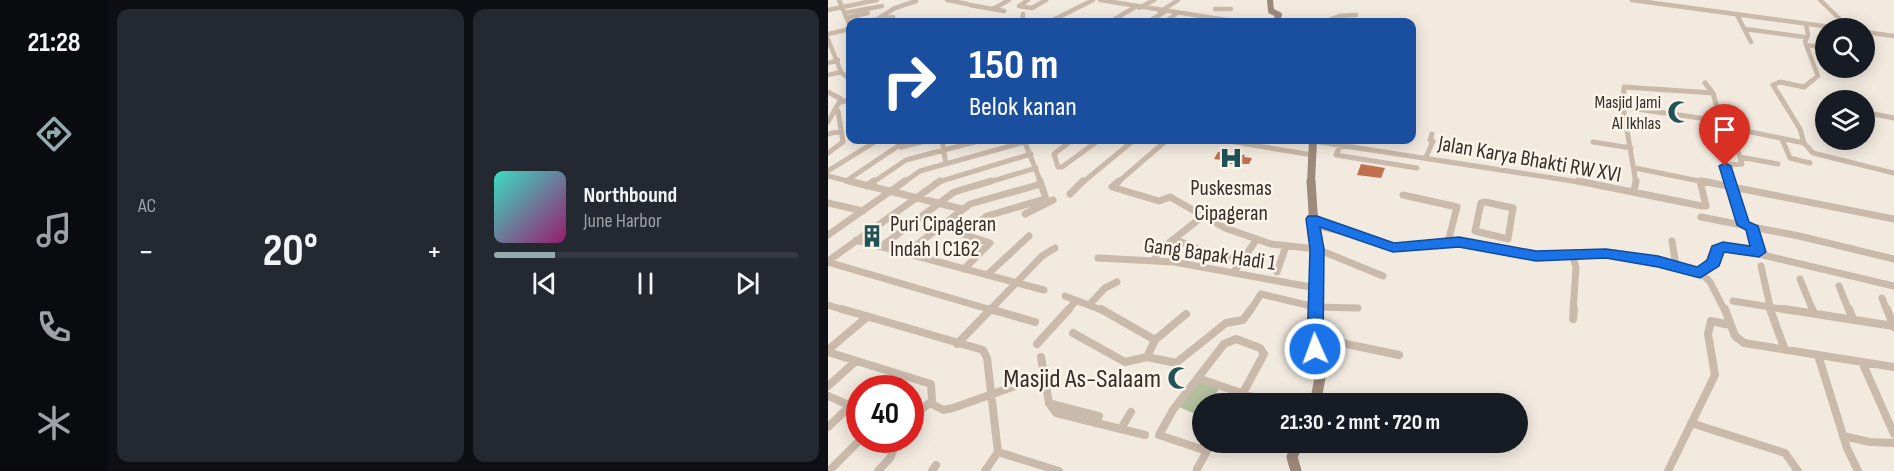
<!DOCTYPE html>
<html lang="id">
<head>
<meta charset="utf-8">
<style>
  :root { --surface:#171b24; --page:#242831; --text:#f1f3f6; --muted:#9ea1a6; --line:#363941; --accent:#93abaf }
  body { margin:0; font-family:"Sofia Sans Condensed",sans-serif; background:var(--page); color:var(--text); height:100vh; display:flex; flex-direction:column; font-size:22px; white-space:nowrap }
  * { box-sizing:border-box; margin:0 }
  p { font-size:20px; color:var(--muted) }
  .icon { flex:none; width:33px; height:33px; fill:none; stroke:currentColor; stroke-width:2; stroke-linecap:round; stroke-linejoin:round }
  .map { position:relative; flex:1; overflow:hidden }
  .side { display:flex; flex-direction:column; gap:9px; padding:9px; background:#0d0f14; width:720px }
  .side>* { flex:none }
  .hud { position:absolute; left:18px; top:18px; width:570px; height:126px; border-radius:12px; box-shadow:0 3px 15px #0003; background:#1a4fa0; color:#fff; overflow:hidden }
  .fabs { position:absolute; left:987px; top:18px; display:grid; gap:12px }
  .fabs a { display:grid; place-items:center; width:60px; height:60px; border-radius:50%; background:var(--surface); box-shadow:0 3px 15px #0003; font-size:30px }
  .speed { position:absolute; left:18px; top:375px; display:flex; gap:12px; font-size:30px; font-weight:700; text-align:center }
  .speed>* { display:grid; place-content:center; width:78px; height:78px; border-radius:50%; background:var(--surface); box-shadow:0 3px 15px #0003; line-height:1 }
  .speed .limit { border:9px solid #d22; background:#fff; color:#111 }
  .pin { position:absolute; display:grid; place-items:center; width:51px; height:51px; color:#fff; margin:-62px -26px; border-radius:50% 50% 50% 0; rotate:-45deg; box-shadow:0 0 6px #0007 }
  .pin .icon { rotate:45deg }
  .me { position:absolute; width:66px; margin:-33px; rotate:358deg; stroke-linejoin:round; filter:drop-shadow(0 0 4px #0008) }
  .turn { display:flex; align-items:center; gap:21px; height:126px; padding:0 24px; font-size:27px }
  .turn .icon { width:78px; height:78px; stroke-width:2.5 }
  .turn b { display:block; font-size:42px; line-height:51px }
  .big { font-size:45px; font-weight:700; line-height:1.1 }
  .side .widget { flex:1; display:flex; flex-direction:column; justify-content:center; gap:9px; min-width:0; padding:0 21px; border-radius:12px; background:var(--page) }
  .song { display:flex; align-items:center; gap:18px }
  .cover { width:72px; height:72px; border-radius:9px; background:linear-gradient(135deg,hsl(170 70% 55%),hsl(320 70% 35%)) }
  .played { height:6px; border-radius:3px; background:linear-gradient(90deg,var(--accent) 20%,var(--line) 20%) }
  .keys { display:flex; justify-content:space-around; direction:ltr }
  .heat { display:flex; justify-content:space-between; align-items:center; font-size:33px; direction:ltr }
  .side .tiles { flex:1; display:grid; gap:9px; grid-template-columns:repeat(2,1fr) }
  .trip { position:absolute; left:364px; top:393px; width:336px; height:60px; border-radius:30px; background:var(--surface); box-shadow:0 3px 15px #0003; font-weight:700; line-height:60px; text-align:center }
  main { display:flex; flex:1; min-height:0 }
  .tabs { display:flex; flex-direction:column; width:108px; justify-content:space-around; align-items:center; background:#090b0e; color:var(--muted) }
  .tabs .icon { width:42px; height:42px }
  .tabs .selected { color:var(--accent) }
  .tabs b { font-size:27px; color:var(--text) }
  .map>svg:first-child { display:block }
  .green { fill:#b4c19f }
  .building { fill:#c16f4e }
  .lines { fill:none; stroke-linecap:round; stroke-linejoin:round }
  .street-far3 { stroke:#cabaab; stroke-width:4.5 }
  .street-far2 { stroke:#cabaab; stroke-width:5 }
  .street-far1 { stroke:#cabaab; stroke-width:7 }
  .street { stroke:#cabaab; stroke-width:8 }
  .secondary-far3 { stroke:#9e8a7c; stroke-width:6 }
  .secondary-far2 { stroke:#9e8a7c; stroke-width:8 }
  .secondary-far1 { stroke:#9e8a7c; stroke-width:9 }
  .secondary { stroke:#9e8a7c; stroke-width:11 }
  .route { fill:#1a73e8; stroke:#114b97; stroke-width:1.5 }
  .labels { text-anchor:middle; stroke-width:5; stroke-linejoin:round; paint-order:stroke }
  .far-poi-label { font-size:18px; fill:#382f2a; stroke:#faf4eb; text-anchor:end }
  .street-label { font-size:22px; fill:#382f2a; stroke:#faf4eb }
  .poi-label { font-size:22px; fill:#382f2a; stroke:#faf4eb }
  .near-poi-label { font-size:27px; fill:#382f2a; stroke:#faf4eb; text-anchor:end }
</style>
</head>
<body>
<main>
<nav class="tabs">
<b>21:28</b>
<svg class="icon selected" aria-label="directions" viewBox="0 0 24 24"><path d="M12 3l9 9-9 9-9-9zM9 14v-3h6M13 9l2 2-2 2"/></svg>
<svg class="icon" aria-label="music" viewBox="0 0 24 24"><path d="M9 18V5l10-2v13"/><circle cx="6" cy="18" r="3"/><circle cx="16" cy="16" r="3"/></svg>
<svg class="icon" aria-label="phone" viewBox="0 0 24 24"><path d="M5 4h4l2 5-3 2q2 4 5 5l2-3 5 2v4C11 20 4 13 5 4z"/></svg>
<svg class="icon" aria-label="climate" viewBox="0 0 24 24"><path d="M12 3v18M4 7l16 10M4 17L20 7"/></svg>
</nav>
<section class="side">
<div class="tiles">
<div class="widget"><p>AC</p>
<div class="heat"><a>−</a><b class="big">20°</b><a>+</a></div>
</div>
<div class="widget">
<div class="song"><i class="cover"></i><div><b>Northbound</b><p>June Harbor</p></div></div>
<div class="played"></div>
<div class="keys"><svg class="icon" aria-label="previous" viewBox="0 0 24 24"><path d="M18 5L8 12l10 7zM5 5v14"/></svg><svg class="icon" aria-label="pause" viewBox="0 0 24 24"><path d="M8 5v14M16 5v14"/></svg><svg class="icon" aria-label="next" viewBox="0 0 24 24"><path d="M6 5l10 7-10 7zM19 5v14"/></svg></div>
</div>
</div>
</section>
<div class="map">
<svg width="1066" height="471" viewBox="0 0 1066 471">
  <rect width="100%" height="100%" fill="#f2eadf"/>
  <!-- green -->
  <path class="green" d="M370 381 392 388 381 403 375 404 372 416 351 407Z"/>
  <!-- building -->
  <path class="building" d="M390 152 417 155 416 157 424 158 421 164H399L401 161 386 159Z
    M533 164 557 168 553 178 529 175Z"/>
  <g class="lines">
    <!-- street-far3 -->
    <path class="street-far3" d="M11 0 22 26
      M119 0 139 4
      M200 0 191 6 204 8 218 0
      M272 0 411 22
      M804 0 1010 28
      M992 0 1021 28
      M142 5 176 11
      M311 8 326 0
      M165 9 181 0
      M387 9H403
      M0 10 49 0
      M332 12 350 0
      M17 13 54 6
      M909 15 923 42
      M19 18 40 13
      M51 18 67 8 88 1
      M31 22 65 17
      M194 22 195 14
      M221 22 265 0
      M282 22 307 7
      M320 22 336 12
      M337 22 348 14
      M496 22 511 16 528 15
      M978 24 980 35 977 42 990 76 983 81
      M917 29 977 37
      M1036 32 1066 36
      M0 34 22 29
      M0 39 13 72 22 80
      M978 45 998 48
      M0 63 10 60
      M0 75 13 72"/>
    <!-- street-far2 -->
    <path class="street-far2" d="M985 80 976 87 952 82 945 85 972 129 976 143 985 153 1066 173
      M877 83 885 93 893 123
      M0 92 13 99 0 122
      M13 102 22 100
      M795 107 796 87 885 93
      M1036 112 1066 118
      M0 134 13 131
      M954 139 962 158 982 163
      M114 140 118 164
      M196 140 213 183
      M244 140 226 154 230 167H234L271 140
      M395 140 484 155
      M485 141 757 183
      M765 142 803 148
      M513 144 508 155 589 168
      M73 147 102 140
      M0 153 15 142 10 111
      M598 157 605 141 602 140 604 134
      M912 157 950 164
      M807 168 881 183
      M0 171 50 140
      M0 176 27 183
      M18 181 79 140
      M44 183 78 160 154 140
      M75 183 92 171 197 142
      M107 183 203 154
      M158 183 208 168
      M254 183 306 140
      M289 183 339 140
      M808 183 795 107 879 119 903 128 976 143
      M902 183 897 168 899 165 914 164 903 128"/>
    <!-- street-far1 -->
    <path class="street-far1" d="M21 181 134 209
      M212 181 219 202
      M750 181 874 206
      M872 181 878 206
      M874 181 1066 219
      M901 181 916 225
      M39 186 46 181
      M284 187 331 201 342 197 397 228 443 244 489 249 555 276
      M284 187 291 181
      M806 192 808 181
      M242 194 255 181
      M575 195 629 207 620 242
      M657 202 685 208 680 239 647 231 653 203Z
      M0 203 35 211
      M197 214 225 200
      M873 217 971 236 1066 259
      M484 219 565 247 631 242 688 254 723 256 778 253 854 267 872 272 882 282 897 311
      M485 225 518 232
      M924 226 931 252
      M0 235 77 181
      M346 239 372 250 413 260
      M28 240 216 290
      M844 241 848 266
      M54 246 126 192 163 181
      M78 253 142 204 213 184
      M744 254 748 267 745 311
      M270 258 346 262 488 288
      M326 260 332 250 375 216
      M0 261 112 181
      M0 262 167 311
      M933 266 943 311
      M136 269 162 243 134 234 159 216 217 199
      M406 272 429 239
      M449 272 458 246
      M872 272 886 262 889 249 901 247 1066 286
      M159 275 201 236
      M972 279 985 311
      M1011 286 1021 311
      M237 296 276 311
      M1054 298 1059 311
      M905 301 966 311
      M0 305 19 311
      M261 305 277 288 289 282
      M161 311 214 256 227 248
      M239 311 247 302
      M422 311 433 294 487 307 530 308"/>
    <!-- street -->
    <path class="street" d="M14 309 155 350 159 358 170 452 231 471
      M162 309 207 322
      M273 309 327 340
      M897 309 907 336 916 343 1066 367
      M942 309 957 350
      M956 309 1065 326
      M984 309 986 313
      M1021 309 1025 319
      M1059 309 1066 327
      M745 319 746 309
      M245 333 297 362 319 357 348 363 398 323 415 320 423 309
      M485 337 571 355
      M129 344 163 309
      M209 344 241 309
      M0 350 39 317
      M0 352 103 384 104 401 82 419
      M990 355 1019 448 1030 471
      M213 357 221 403 228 413 317 435
      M319 357 327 340 358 314
      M1034 362 1066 434
      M370 378 445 404
      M0 386 28 361
      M0 396 32 410
      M221 403 271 416 267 423
      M104 404 115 410 125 408 218 375
      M863 423 957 453 970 471
      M0 427 22 406
      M294 427 303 412
      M1015 436 1042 442 1066 443
      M379 451 331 435 345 410 396 344 408 339 432 348 436 354 409 404
      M369 469 384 442
      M1 471 32 440
      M50 471 62 458 70 440
      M104 471 108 465
      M157 471 170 452
      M840 471 887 375 880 334 883 321 902 325"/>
    <!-- secondary-far3 -->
    <path class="secondary-far3" d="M442 0 443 11 451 15 447 22"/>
    <!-- secondary-far2 -->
    <path class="secondary-far2" d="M483 183 485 140"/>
    <!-- secondary-far1 -->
    <path class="secondary-far1" d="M483 181 489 272 487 311"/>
    <!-- secondary -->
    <path class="secondary" d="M487 309 485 337 492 378 487 404
      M468 471 464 457 470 442"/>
  </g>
  <!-- route -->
  <path class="route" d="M897 163 903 166 921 222 930 226 938 252 931 257 896 252 891 266 872 278 830 267 778 258 708 261 631 247 565 252 492 227 496 249 495 349 493 354H481L479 349 482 249 478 219 480 216H489L566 243 631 237 708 251 778 249 830 256 869 267 879 260 884 246 895 242 922 246 918 230 909 225 891 166Z"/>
  <!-- icons -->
  <defs>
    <g id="mosque-bare" transform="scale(1.8)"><path d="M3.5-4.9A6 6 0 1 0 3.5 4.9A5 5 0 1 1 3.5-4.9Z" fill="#215258" stroke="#faf4eb" stroke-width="2.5" paint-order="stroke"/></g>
    <g id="hospital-bare" transform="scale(1.8)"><path d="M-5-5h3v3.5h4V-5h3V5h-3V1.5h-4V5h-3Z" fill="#215258" stroke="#faf4eb" stroke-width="2.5" paint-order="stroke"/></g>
    <g id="building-bare" transform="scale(1.8)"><path d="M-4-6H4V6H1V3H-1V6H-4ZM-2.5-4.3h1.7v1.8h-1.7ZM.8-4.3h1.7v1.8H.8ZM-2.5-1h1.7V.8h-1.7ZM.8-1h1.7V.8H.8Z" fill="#215258" stroke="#faf4eb" stroke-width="2.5" paint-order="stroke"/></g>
  </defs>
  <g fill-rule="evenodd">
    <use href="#mosque-bare" x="851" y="112"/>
    <use href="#hospital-bare" x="403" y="158"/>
    <use href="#building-bare" x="44" y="236"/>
    <use href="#mosque-bare" x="351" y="378"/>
  </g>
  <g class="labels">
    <!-- far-poi labels -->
    <g class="far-poi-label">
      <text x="833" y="108">Masjid Jami<tspan x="833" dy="21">Al Ikhlas</tspan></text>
    </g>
    <!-- street labels -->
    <g class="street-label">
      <text transform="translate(702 158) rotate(10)" y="8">Jalan Karya Bhakti RW XVI</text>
      <text transform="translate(382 253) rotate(8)" y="8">Gang Bapak Hadi 1</text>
    </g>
    <!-- poi labels -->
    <g class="poi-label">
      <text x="403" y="195">Puskesmas<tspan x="403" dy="25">Cipageran</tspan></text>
      <text x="62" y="231" text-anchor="start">Puri Cipageran<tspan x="62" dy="25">Indah I C162</tspan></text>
    </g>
    <!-- near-poi labels -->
    <g class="near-poi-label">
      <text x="333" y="387">Masjid As-Salaam</text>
    </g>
  </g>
</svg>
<div class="fabs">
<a><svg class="icon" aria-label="search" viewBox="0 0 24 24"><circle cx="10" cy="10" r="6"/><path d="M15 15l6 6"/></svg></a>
<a><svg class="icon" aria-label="layers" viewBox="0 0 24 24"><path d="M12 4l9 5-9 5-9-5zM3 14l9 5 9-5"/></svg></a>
</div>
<div class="speed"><div class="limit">40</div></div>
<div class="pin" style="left:897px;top:166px;background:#d93025"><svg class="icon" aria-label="arrive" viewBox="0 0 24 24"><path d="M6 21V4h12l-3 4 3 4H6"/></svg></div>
<svg class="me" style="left:487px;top:349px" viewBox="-20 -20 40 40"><circle r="17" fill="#1a73e8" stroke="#fff" stroke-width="3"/><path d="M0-11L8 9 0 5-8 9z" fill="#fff"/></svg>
<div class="trip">21:30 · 2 mnt · 720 m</div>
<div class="hud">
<div class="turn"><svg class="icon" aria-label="right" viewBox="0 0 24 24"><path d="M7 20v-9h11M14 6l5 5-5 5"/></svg><div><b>150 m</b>Belok kanan</div></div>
</div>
</div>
</main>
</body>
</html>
